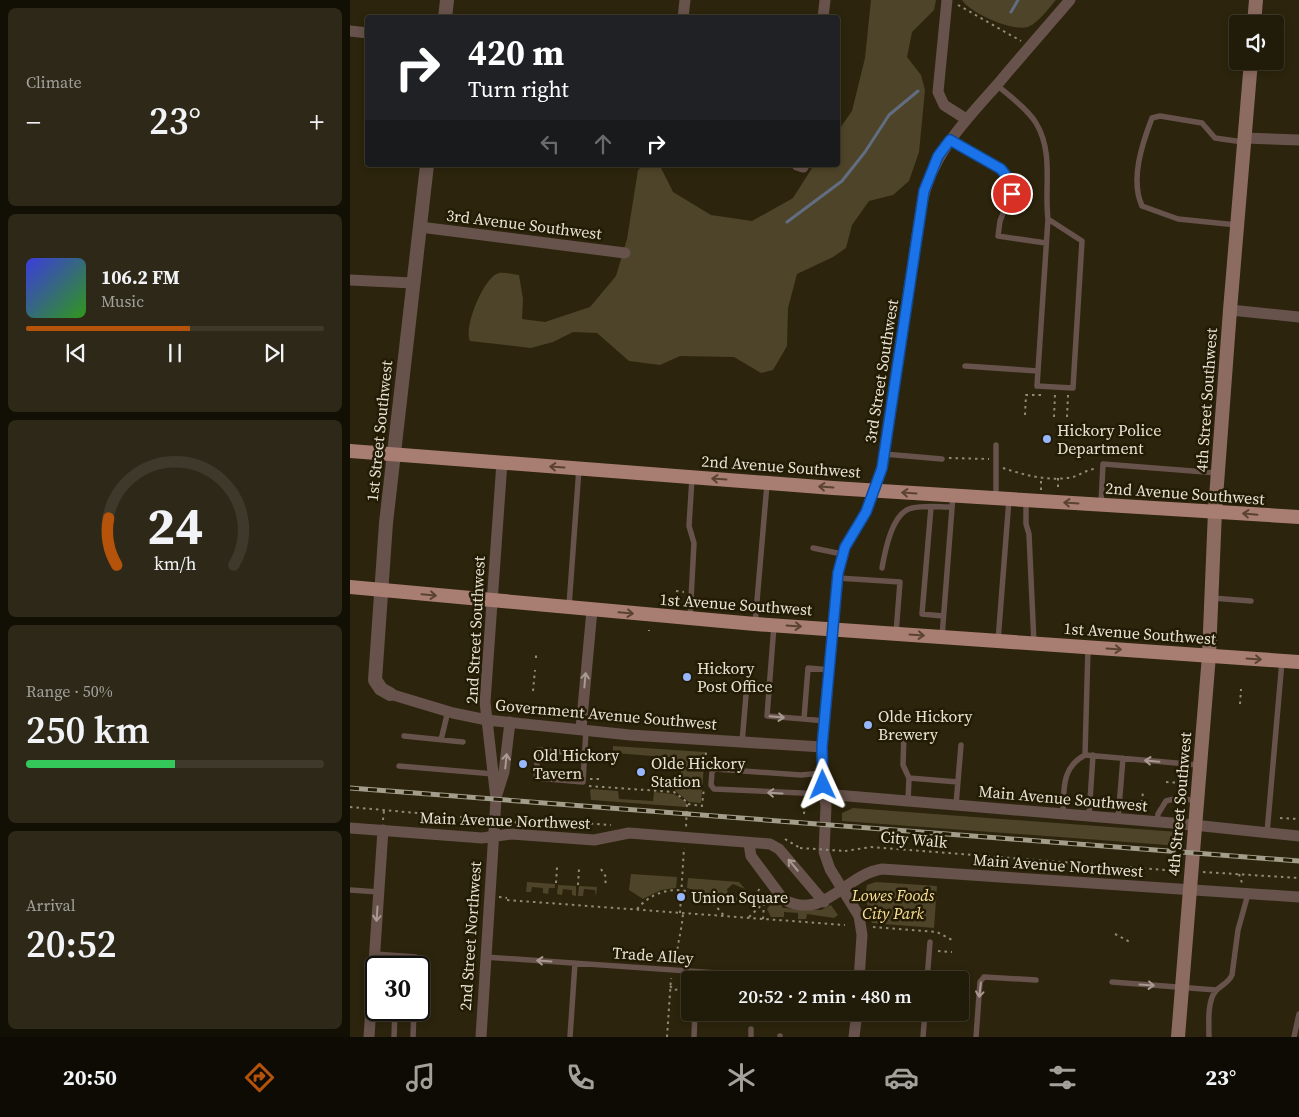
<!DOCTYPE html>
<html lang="en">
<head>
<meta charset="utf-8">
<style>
  :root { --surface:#211b09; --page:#2d2817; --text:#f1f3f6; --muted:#a2a19c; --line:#3e392a; --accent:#b45309 }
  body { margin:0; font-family:"Source Serif 4",serif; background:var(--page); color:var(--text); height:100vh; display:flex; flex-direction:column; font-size:19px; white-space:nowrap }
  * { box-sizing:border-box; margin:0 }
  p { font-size:16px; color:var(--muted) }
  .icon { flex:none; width:28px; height:28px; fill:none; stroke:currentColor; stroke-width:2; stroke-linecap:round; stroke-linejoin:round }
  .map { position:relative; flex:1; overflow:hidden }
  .side { display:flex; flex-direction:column; gap:8px; padding:8px; background:#120f05; width:350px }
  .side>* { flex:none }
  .top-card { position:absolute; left:15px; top:15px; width:475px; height:152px; border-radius:5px; box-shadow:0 2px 8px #0003,0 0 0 1px var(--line); background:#202124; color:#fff; overflow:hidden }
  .buttons { position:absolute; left:879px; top:15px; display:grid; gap:10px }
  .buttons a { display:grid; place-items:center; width:55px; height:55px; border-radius:5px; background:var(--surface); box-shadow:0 2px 8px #0003,0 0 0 1px var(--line); font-size:25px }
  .speed { position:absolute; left:15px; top:956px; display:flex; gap:10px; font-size:25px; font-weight:700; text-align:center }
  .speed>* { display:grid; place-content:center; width:65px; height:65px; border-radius:50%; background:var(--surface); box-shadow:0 2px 8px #0003,0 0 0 1px var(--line); line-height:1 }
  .speed .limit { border:2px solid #111; border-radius:8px; background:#fff; color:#111 }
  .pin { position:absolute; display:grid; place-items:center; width:42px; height:42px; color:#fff; margin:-21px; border:2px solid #fff; border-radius:50%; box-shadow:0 1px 5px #0007 }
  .me { position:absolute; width:55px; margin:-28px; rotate:359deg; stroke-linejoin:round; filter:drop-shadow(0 0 4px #0008) }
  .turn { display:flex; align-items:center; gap:18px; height:105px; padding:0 20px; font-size:22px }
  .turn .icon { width:65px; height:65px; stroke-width:2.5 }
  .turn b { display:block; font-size:35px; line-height:42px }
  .lanes { display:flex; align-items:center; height:48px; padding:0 20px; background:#0003; justify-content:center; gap:25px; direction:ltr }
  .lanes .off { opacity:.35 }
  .big { font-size:38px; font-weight:600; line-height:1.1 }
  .side .tile { flex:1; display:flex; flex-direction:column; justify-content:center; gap:8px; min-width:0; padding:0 18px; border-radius:8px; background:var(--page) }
  .side .dial { align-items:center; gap:0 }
  .dial svg { height:130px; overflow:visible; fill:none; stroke:var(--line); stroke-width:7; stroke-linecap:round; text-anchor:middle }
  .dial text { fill:var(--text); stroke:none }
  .song { display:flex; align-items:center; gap:15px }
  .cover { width:60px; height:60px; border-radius:8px; background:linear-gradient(135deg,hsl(240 70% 55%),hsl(110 70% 35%)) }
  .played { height:5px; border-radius:2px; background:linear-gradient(90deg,var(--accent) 55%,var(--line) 55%) }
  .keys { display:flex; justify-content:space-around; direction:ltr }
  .heat { display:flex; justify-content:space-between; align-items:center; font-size:28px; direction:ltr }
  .charge { height:8px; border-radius:4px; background:linear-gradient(90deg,#34c759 50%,var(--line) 0) }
  .trip { position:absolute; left:331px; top:971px; width:288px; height:50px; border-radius:5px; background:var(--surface); box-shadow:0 2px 8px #0003,0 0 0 1px var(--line); font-weight:600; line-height:50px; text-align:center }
  .tab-bar { display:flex; height:80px; justify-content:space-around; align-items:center; background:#0d0b04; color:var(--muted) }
  .tab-bar .icon { width:35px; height:35px }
  .tab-bar .current { color:var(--accent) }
  .tab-bar b { font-size:22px; color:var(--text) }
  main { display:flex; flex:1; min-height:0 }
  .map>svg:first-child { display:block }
  .green { fill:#4e4429 }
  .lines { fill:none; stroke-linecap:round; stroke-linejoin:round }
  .stream { stroke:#626d82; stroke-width:3 }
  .path { stroke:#908a77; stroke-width:2; stroke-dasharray:2.5 4; stroke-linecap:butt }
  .service { stroke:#67524c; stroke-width:5.5 }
  .minor { stroke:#67524c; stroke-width:11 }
  .tertiary { stroke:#67524c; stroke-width:14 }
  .secondary { stroke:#8c6b61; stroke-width:14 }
  .primary { stroke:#a97e72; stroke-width:14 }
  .rail-casing { stroke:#a39d8c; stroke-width:5 }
  .rail { stroke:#231b04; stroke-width:3; stroke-dasharray:9; stroke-linecap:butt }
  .path-bridge { stroke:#908a77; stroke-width:2; stroke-dasharray:2.5 4; stroke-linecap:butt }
  .oneway { stroke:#594330 }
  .oneway2 { stroke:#a89a90 }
  .route-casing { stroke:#114b97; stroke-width:12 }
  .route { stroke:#1a73e8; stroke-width:9 }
  .poi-dot { fill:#96b6fd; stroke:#231b04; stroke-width:2 }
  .labels { text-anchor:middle; stroke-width:5; stroke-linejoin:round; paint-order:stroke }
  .street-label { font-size:16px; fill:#e8e3d5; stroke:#231b04 }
  .poi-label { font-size:16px; fill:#e8e3d5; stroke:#231b04; text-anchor:start }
  .park-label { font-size:16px; font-style:italic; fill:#fce298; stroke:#231b04 }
</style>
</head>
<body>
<main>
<section class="side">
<div class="tile"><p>Climate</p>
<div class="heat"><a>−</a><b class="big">23°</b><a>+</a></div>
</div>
<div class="tile">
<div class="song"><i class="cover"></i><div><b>106.2 FM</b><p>Music</p></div></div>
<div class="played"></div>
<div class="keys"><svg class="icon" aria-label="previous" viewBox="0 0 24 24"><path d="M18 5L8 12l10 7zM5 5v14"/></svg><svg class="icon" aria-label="pause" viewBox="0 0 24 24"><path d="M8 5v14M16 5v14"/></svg><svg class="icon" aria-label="next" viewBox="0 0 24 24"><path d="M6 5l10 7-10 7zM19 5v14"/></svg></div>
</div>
<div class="tile dial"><svg viewBox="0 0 100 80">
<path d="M14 69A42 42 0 1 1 86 69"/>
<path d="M14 69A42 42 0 0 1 9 40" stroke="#b45309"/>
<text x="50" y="56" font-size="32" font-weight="700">24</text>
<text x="50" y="72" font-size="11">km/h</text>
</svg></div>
<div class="tile"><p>Range · 50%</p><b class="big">250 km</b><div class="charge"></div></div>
<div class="tile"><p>Arrival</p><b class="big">20:52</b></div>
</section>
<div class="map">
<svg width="949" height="1037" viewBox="0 0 949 1037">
  <rect width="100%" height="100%" fill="#2c240c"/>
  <!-- green -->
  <path class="green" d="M521 0H586L584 10 562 32 557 57 571 75 575 90 569 152 559 181 543 195 519 201 502 225 496 248 483 257 447 274 438 308 437 346 423 370 411 373 384 357 330 356 310 365 279 361 247 333 223 332 203 342 181 348 120 341C113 328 134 276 149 273 154 272 163 274 169 275L173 299 172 319 195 322 240 307 266 276 277 239 288 170 293 165 311 168 323 192 361 215 402 221 443 198 464 165H488V131L502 111 515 58Z
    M612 0H706C699 8 688 23 678 27 663 32 620 13 612 0Z
    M263 746 355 752 351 803 339 802 325 791 326 777H330L331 771 326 770 327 758 265 753 263 752Z
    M242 789 268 791 269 799 303 801 304 792 324 794 336 802V807L241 800 240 790Z
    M503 808 828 832 830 846 492 821V813Z
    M281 874 327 877 326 888 311 890 293 899 279 890Z
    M338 878 389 882 395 889 383 884 377 889 378 894 399 903H387L379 900 368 904 351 892 337 888Z
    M177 882 205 884V888H199L198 894 193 893V888L182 887 181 892H176Z
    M526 882 587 886 584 928 522 923 515 896 517 885Z
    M208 885 226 886V896L222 895V890L213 889 212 895 207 894Z
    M229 886 247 887 246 897 245 890 234 889 233 896H228Z
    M421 904 431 905 433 908 471 910 481 905 488 915 484 918 457 914 456 919H448V913L434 912V917H421L417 909Z"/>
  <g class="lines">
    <!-- stream -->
    <path class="stream" d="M661 12 668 0
      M437 222 492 181 515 152 539 115 568 91"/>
    <!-- path -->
    <path class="path" d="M608 5 671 41
      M675 415 676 395H693
      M704 417 705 394
      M717 417 718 395
      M599 458 639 459
      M653 468C674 475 700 482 723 477 730 475 738 469 745 469
      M708 478V490
      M691 490V477
      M326 591 334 592
      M299 631V630
      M186 658V655
      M183 691 185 670
      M890 704 891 689
      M181 713 182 703
      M355 768 356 751
      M240 779H253
      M816 782 833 783
      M239 786 324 792 337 802 336 828
      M338 804 352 806 354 788
      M0 807 122 818 128 825H133
      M791 809 793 792
      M454 814 455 802
      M930 818 949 819
      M33 820 34 810
      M165 823 170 818 261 825
      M435 839 450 848
      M495 851 521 847 827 871
      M251 869 256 877 255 887
      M853 872 949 878
      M889 874 892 883
      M206 883 207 867
      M228 885 229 869
      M408 891 411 887
      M149 897 157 898
      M157 900 495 925
      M287 909C312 880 353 886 374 916
      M330 913 334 848
      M399 917 419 898
      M413 919 414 904
      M523 927 587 932 602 940
      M765 934 780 942
      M588 951 602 952
      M326 962C327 944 332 930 333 913
      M320 986 324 990 331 989
      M317 1037 321 978"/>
    <!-- service -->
    <path class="service" d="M647 85C659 96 678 109 686 123 704 153 694 187 698 219L732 241 723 388 687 386 698 219
      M600 140 651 169 664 186 650 221 648 236 696 243
      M887 225 828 219 792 206C780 180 792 144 802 118L810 116 852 123 865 138 893 142
      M615 366 688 371
      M534 454 592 459
      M646 498V445
      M676 501V524L679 534 684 644
      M751 504 753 464 868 473
      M581 507 572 614 593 616
      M463 548 492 554
      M532 568C535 551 542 512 562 508 575 505 589 507 602 507
      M488 578 550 582 546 633
      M862 598 901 601
      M219 606 229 468
      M340 618 344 543 339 526 342 478
      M405 624 417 484
      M424 625 417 716 454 719
      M592 637 603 495
      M648 641 659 499
      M738 648 735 755 849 765
      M475 721 454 719 458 668 480 670
      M554 733 553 765 559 778 558 801
      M54 736 113 742
      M91 740 98 711
      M392 743 396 695
      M235 754 188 750 186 778 233 782 236 730
      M235 757 262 759
      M49 766 144 774
      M473 773 451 775 365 769 362 772 361 785 364 789 474 794
      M559 778 608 782
      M606 805 611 745
      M713 814C714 789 711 768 735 755
      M739 816 743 755
      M768 819 773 758
      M807 822 808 814 816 801 824 799 846 800
      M917 833 932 661
      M0 890 29 892
      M25 954 66 957
      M135 957 469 980
      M347 980 348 972
      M577 980 580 942
      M762 982 866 990
      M44 1037 45 1010
      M63 1037 64 1010
      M220 1037 225 963
      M344 1037 345 1012
      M401 1037V1029
      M430 1037V1036
      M573 1037 575 1012
      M626 1037 630 982 634 977 686 980
      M859 1037C859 1025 857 1002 865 992 870 985 878 984 882 975L888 930 898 894
      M944 1037 949 1014"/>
    <!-- minor -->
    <path class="minor" d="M597 0 588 92 594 105 616 119
      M333 18 335 0
      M473 18 475 0
      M0 31 18 33
      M894 138 949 140
      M447 165 453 167 454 165
      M70 227 275 253
      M0 280 63 283
      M880 310 949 317
      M40 694 103 713 137 720 280 735 472 747
      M231 729 242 610
      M147 794 154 772 160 722
      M474 794 834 824 949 836
      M0 828 132 838 161 834 244 840 279 833 420 844 429 849 474 902
      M399 844 401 856 433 899C474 922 494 875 532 869L949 897
      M509 980 512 935 509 916 480 869 474 852 476 806 473 785 472 747 488 573 495 547 516 512 532 468 572 203C582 154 615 121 647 85 671 56 696 28 720 0
      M19 1037 33 830
      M131 1037 146 799 135 702 152 462
      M504 1037 507 1012"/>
    <!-- tertiary -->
    <path class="tertiary" d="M95 18 97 0
      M40 694 31 689 25 680 36 523 77 165"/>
    <!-- secondary -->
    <path class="secondary" d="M904 24 906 0
      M828 1037 859 655 865 511 880 310 901 61"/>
    <!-- primary -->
    <path class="primary" d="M0 451 483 488 949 517
      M0 587 405 624 949 662"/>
    <!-- rail casing -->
    <g class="rail-casing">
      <path id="rail" d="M0 788 949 861"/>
    </g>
    <!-- rail -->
    <use href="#rail" class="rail"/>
    <!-- path-bridge -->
    <path class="path-bridge" d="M450 848 495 851"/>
  </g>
  <!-- one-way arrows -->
  <defs><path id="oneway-shaft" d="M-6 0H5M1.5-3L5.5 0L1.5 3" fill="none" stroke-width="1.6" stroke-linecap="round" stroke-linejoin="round" transform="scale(1.25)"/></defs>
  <g class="oneway">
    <use href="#oneway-shaft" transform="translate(207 467) rotate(-176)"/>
    <use href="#oneway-shaft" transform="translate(369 479) rotate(-176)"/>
    <use href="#oneway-shaft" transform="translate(476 487) rotate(-176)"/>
    <use href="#oneway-shaft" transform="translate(559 493) rotate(-176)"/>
    <use href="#oneway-shaft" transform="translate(721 503) rotate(-176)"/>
    <use href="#oneway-shaft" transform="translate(900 514) rotate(-175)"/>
    <use href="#oneway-shaft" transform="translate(79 595) rotate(5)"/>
    <use href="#oneway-shaft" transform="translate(276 613) rotate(5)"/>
    <use href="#oneway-shaft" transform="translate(444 626) rotate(4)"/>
    <use href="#oneway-shaft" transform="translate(567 635) rotate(4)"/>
    <use href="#oneway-shaft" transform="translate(764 649) rotate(4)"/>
    <use href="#oneway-shaft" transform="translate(904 659) rotate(4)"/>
  </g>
  <g class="oneway2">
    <use href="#oneway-shaft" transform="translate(235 680) rotate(-85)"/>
    <use href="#oneway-shaft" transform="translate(427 717) rotate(5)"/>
    <use href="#oneway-shaft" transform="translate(156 761) rotate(-84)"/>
    <use href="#oneway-shaft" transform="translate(802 761) rotate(-175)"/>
    <use href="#oneway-shaft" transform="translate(425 793) rotate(-177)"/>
    <use href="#oneway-shaft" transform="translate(443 865) rotate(-130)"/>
    <use href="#oneway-shaft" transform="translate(27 914) rotate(94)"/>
    <use href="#oneway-shaft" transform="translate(194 961) rotate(-176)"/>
    <use href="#oneway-shaft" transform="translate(797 985) rotate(4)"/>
    <use href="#oneway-shaft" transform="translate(630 990) rotate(97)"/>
  </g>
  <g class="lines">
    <!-- route casing -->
    <g class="route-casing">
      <path id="route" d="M473 785 472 747 488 573 495 547 516 512 532 468 574 191 588 156 600 140 651 169 664 186 662 194"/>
    </g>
    <!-- route -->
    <use href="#route" class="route"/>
  </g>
  <!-- markers -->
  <g class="poi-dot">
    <circle cx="697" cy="439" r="5"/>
    <circle cx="337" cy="677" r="5"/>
    <circle cx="518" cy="725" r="5"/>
    <circle cx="173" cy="764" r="5"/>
    <circle cx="291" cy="772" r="5"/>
    <circle cx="331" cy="897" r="5"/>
  </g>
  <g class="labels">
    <!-- street labels -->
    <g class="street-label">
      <text transform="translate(174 224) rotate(7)" y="6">3rd Avenue Southwest</text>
      <text transform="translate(531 371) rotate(-81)" y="6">3rd Street Southwest</text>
      <text transform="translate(856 400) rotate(-86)" y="6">4th Street Southwest</text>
      <text transform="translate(29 431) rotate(-84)" y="6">1st Street Southwest</text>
      <text transform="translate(431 466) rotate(4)" y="6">2nd Avenue Southwest</text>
      <text transform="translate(835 493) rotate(4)" y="6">2nd Avenue Southwest</text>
      <text transform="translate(386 604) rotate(4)" y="6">1st Avenue Southwest</text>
      <text transform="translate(125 630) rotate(-87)" y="6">2nd Street Southwest</text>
      <text transform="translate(790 633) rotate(4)" y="6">1st Avenue Southwest</text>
      <text transform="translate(256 714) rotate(5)" y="6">Government Avenue Southwest</text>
      <text transform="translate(713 798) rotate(5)" y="6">Main Avenue Southwest</text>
      <text transform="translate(829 804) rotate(-85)" y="6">4th Street Southwest</text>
      <text transform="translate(155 820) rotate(2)" y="6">Main Avenue Northwest</text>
      <text transform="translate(564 839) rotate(5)" y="6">City Walk</text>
      <text transform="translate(708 865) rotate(4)" y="6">Main Avenue Northwest</text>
      <text transform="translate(120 936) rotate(-86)" y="6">2nd Street Northwest</text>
      <text transform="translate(303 955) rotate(4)" y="6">Trade Alley</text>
    </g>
    <!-- poi labels -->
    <g class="poi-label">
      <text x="707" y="436">Hickory Police<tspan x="707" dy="18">Department</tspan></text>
      <text x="347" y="674">Hickory<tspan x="347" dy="18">Post Office</tspan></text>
      <text x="528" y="722">Olde Hickory<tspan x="528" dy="18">Brewery</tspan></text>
      <text x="183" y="761">Old Hickory<tspan x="183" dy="18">Tavern</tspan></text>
      <text x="301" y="769">Olde Hickory<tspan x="301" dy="18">Station</tspan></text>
      <text x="341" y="903">Union Square</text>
    </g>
    <!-- park labels -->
    <g class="park-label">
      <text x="543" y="901">Lowes Foods<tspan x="543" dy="18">City Park</tspan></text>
    </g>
  </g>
</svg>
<div class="buttons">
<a><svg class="icon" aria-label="sound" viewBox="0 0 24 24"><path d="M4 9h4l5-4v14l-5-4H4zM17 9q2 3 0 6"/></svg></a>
</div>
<div class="speed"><div class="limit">30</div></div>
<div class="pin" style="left:662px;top:194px;background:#d93025"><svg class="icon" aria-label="arrive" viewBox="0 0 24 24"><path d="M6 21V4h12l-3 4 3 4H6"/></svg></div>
<svg class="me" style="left:473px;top:785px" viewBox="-20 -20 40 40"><path d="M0-17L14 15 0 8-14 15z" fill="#1a73e8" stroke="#fff" stroke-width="4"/></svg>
<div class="trip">20:52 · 2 min · 480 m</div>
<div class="top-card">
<div class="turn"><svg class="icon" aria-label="right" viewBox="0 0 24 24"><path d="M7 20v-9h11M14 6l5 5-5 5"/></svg><div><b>420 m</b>Turn right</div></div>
<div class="lanes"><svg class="icon off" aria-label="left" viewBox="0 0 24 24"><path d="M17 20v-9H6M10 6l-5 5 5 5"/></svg><svg class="icon off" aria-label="ahead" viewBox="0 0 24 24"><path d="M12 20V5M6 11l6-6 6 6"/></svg><svg class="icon" aria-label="right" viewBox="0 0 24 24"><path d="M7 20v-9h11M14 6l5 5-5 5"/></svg></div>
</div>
</div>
</main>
<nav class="tab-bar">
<b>20:50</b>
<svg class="icon current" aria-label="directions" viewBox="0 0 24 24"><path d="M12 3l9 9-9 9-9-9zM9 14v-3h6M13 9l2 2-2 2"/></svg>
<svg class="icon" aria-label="music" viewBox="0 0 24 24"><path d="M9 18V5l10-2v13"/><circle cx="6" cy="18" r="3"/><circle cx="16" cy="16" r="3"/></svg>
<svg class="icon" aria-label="phone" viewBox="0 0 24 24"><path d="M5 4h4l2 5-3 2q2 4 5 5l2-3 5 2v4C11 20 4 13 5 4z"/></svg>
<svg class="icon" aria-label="climate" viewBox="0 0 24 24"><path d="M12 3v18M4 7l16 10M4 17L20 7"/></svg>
<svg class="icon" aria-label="car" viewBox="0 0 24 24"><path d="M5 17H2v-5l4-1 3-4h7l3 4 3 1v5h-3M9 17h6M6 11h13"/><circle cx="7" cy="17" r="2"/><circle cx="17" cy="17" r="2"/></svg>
<svg class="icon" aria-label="filters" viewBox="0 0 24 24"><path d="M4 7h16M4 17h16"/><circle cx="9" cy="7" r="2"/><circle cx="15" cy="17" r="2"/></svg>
<b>23°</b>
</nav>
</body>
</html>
